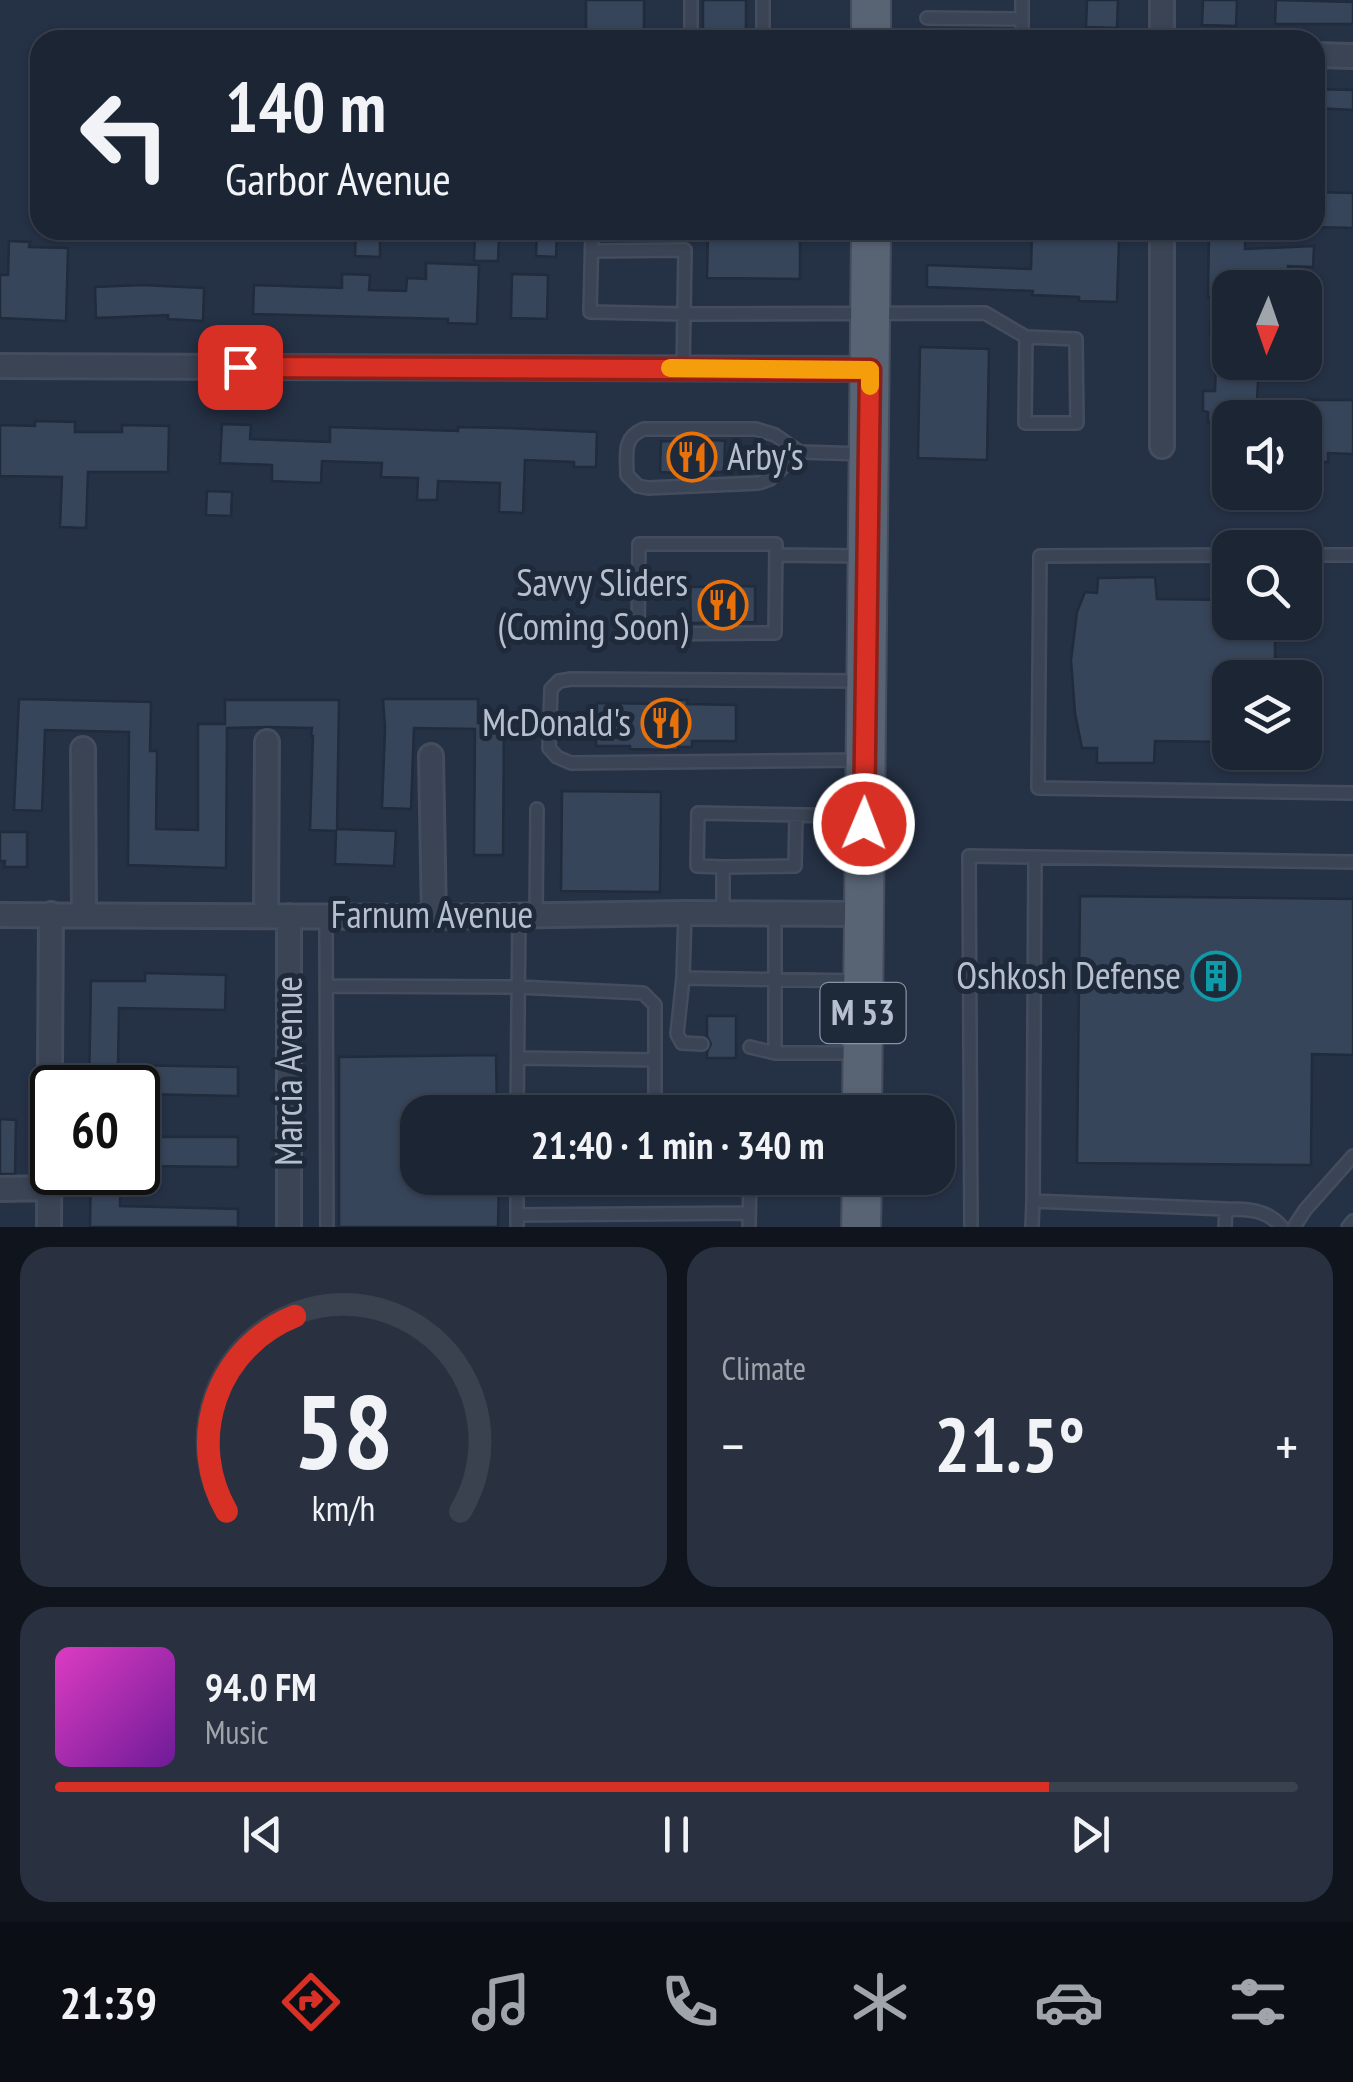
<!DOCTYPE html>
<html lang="en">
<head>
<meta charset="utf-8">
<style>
  :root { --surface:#1c2534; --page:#293140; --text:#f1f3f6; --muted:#a0a5ac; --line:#3a424f; --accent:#d93025 }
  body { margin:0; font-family:"PT Sans Narrow",sans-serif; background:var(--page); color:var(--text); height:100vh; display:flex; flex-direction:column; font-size:38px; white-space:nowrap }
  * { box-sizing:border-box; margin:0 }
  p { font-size:32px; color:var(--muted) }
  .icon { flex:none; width:55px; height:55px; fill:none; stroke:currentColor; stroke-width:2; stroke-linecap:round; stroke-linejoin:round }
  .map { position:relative; height:1227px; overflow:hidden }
  .sheet { display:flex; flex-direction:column; gap:20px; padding:20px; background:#0f141d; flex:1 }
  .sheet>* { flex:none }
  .banner { position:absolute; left:30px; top:30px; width:1295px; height:210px; border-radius:30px; box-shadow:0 2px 8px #0004,0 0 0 2px var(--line); background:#1c2534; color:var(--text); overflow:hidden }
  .needle { width:65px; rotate:182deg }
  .fabs { position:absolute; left:1212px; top:270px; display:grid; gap:20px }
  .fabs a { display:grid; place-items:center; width:110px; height:110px; border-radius:20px; background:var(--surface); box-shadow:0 2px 8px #0004,0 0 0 2px var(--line); font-size:50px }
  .speed { position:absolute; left:30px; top:1065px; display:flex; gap:20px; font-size:50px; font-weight:700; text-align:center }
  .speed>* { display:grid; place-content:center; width:130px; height:130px; border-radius:50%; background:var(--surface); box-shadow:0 2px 8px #0004,0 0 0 2px var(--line); line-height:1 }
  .speed .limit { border:5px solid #111; border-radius:15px; background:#fff; color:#111 }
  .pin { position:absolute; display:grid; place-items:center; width:85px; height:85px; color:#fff; margin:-42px; border-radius:20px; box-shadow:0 5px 15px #0006 }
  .me { position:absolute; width:110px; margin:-55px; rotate:1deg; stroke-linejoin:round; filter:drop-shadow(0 0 8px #0008) }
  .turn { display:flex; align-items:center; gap:35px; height:210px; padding:0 30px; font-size:45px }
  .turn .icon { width:130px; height:130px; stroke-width:2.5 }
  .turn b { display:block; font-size:70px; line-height:85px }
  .big { font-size:75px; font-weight:700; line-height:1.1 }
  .sheet .widget { flex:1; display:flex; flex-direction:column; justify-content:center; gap:15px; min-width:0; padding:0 35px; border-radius:30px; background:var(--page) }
  .sheet .dial { align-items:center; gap:0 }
  .dial svg { height:260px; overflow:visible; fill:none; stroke:var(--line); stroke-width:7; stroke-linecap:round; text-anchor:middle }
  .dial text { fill:var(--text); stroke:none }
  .song { display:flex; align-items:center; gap:30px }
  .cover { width:120px; height:120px; border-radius:15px; background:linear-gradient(135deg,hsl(310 70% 55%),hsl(280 70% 35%)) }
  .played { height:10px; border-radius:5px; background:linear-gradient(90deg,var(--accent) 80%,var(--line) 80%) }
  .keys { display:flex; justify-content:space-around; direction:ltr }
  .heat { display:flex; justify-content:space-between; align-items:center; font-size:55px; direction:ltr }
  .sheet .tiles { flex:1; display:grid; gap:20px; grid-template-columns:1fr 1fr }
  .widget:last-child { grid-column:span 2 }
  .trip { position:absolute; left:400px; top:1095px; width:555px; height:100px; border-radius:30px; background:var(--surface); box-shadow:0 2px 8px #0004,0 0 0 2px var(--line); font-weight:700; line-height:100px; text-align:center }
  .menu { display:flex; height:160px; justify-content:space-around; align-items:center; background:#0b0f15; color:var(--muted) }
  .menu .icon { width:70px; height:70px }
  .menu .current { color:var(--accent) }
  .menu b { font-size:45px; color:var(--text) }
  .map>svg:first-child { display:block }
  .building { fill:#37455b; stroke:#202b3c; stroke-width:2.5 }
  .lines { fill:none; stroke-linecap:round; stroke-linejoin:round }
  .lane-casing { stroke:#434d5e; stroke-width:16 }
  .street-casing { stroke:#434d5e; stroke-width:28 }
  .primary-casing { stroke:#434d5e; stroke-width:42 }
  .lane { stroke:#3a4454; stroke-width:11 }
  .street { stroke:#3a4454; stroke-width:22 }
  .primary { stroke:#586374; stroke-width:38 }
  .route-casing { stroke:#8d1f18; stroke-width:25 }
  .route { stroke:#d93025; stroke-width:18 }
  .slow { stroke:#f59e0b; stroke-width:18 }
  .labels { text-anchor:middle; stroke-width:10; stroke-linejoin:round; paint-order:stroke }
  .shield { fill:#1e293a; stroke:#8992a2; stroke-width:2.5 }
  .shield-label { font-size:35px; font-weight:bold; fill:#b7bfce }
  .poi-label { font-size:38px; fill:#b7bfce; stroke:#1e293a; text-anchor:end }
  .street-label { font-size:38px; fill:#b7bfce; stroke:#1e293a }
</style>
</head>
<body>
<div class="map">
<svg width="1353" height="1227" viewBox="0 0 1353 1227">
  <rect width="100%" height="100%" fill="#253145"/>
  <!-- building -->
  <path class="building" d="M586 0H644V32H640V39L586 38Z
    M703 0H746V40H703Z
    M1087 0H1118L1117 28 1086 27Z
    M1203 0H1237L1236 26 1202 25Z
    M1276 0 1353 2V24H1275Z
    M1315 89 1353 90V110L1315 108Z
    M1315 192 1353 193V228L1315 227Z
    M537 230H557L556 257 536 256Z
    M708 230H800V279L707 278Z
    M1032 231 1055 232V238L1119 241 1117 302 1079 301V297L1032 295 1033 291 927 287V265L1031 269Z
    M356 232 380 233V257L355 256Z
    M1209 233 1245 234V249L1314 246 1313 267 1288 266 1287 288H1230V336L1210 335 1212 297H1208Z
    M475 235 499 236 498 261H474Z
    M9 241 30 242 29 247 68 248 66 321 0 318V275H8Z
    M426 263 479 265 477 324 448 323V319L253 314 254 285 342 288V274L370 275 369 290 406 291 407 278 426 279Z
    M512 274 548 275 547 319 511 318Z
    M142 285 204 288 203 321 168 319V315L96 318 95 287Z
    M920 347 989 349 987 460 918 458Z
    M1216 362H1259L1256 418H1230V423L1208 422V412L1203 411V391H1215Z
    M1303 400H1353V454L1328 453V462H1305Z
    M35 421 75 422V432H122V425L169 426 168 472H88L86 528 60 527 62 477 0 476V425L35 426Z
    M222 424 251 425 250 439 330 442V427L458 431V427L506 428 597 432 596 467H574V462L525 460 523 513 499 512 500 483 438 481 437 500H417L418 478 381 477 382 463 322 461 321 483 272 481V465L220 463Z
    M686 438 725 441 724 472H714V475L660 472 661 441 686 442Z
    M207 491 232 492 231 516 206 515Z
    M1155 577 1157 599 1230 600V622H1275V678H1230V742L1155 741 1154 763H1097V748H1082L1075 713 1071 660 1077 612 1085 592 1097 593 1098 578Z
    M755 586V622L691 623 690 587Z
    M19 699 151 702 150 751H157L156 829 198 830V724H225V700H339L337 829 396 831 394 866 335 864 336 831 310 830 313 736H311L312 728 268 727 227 728 226 868 128 865 129 732 45 730 42 811 14 810Z
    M383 699H478V723L504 724 503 855H474L475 729 414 728 411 809 382 808 385 728Z
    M671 700H687V704L736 705V741H692V747H678V750L630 749V746H596L597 703 671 704Z
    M562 791 661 792 660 892 561 891Z
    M0 832H27V867H4L5 861H0Z
    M1080 896 1353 899V1055L1312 1054 1311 1165 1077 1163Z
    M145 973 226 975 225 1010 119 1008 118 1065 238 1067V1096L141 1094V1088H89L91 981H145Z
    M707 1016H736V1058H707V1052L711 1044 707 1036Z
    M496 1055 497 1112H418V1178H499L498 1227H339V1057Z
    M0 1119 16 1120 15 1174H0Z
    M142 1137H238V1167L142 1166Z
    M91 1172H121L120 1206 238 1209V1227H90Z"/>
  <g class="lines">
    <!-- lane casing -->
    <g class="lane-casing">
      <path id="lane" d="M1022 0V40
        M927 18 1022 19
        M691 40V0
        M763 40V0
        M592 230 590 312 684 314 683 368
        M592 251 685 250 684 314 985 313 1026 337 1025 423H1077L1076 339 1026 337
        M800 452 770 479 759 483 648 488 638 486 627 475C627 455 622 437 644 429H756L775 435 800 452 865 454
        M639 544H776L775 633 638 634Z
        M776 555 863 556
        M1230 555 1040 556 1038 788 1353 793
        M1305 555H1353
        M862 760 571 763 557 757 549 748 551 689 559 681 571 679 862 681
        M1035 857 1033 1201 1226 1209 1225 1227
        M723 867 795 866 796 815
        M685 913 683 978 677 1034 682 1043 702 1044
        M723 913V867L697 866 698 813 859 816
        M536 915 537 809
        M326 916 327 1227
        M683 978 859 981
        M326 986 518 987 643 993 655 1005V1112
        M750 1047 775 1053H859
        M775 1053V914
        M518 1058 655 1060
        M517 1112 519 915
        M1226 1209C1248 1209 1266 1209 1282 1227
        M517 1215 749 1213
        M517 1227V1178
        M749 1227 750 1178
        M971 1227 969 856 1353 862
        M1032 1227 1033 1201
        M1294 1227 1305 1210 1353 1156
        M1348 1227 1353 1221"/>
    </g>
    <!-- street casing -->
    <g class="street-casing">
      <path id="street" d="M1162 0V40
        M1315 55 1353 56
        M0 366 870 369
        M1162 446V230
        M83 749 84 915
        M431 756 434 917
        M0 915 434 917 685 913 863 914
        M266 915 267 742
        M289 916V1227
        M0 1189 49 1188
        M49 1227 51 914"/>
    </g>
    <!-- primary casing -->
    <g class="primary-casing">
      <path id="primary" d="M871 40V0
        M862 1112 871 230
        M861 1227 862 1178"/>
    </g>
    <!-- lane -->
    <use href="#lane" class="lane"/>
    <!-- street -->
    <use href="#street" class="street"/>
    <!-- primary -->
    <use href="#primary" class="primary"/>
  </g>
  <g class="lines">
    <!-- route casing -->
    <g class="route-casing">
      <path id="route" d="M240 367 870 370 864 824"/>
    </g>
    <!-- route -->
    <use href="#route" class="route"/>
    <!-- slow -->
    <path class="slow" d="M670 368 870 370V386"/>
  </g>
  <!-- icons -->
  <defs>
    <g id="restaurant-ring" transform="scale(2.5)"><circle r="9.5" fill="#1e293a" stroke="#e8710a" stroke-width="1.5"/><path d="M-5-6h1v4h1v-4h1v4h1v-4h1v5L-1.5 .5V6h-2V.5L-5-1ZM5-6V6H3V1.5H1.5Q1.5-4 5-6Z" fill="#e8710a"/></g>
    <g id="building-ring" transform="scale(2.5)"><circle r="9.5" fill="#1e293a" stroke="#0f9aa8" stroke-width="1.5"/><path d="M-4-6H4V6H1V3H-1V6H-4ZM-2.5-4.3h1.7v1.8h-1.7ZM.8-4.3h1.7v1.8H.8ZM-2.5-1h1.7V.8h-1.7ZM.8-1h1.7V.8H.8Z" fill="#0f9aa8"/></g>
  </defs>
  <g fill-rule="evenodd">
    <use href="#restaurant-ring" x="692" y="457"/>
    <use href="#restaurant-ring" x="723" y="605"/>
    <use href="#restaurant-ring" x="666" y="723"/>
    <use href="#building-ring" x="1216" y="976"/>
  </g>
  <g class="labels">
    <!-- shield labels -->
    <rect class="shield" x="820.5" y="983" width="85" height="60" rx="8"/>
    <g class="shield-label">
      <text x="863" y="1025">M 53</text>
    </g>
    <!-- poi labels -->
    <g class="poi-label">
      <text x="727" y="470" text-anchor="start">Arby's</text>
      <text x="688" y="596">Savvy Sliders<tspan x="688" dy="44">(Coming Soon)</tspan></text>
      <text x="631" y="736">McDonald's</text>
      <text x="1181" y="989">Oshkosh Defense</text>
    </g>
    <!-- street labels -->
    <g class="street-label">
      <text x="432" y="928">Farnum Avenue</text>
      <text transform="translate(289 1071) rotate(-90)" y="13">Marcia Avenue</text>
    </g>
  </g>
</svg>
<div class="fabs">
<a><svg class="needle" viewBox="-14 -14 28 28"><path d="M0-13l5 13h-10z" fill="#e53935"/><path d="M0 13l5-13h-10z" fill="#a0a5ac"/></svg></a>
<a><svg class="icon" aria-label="sound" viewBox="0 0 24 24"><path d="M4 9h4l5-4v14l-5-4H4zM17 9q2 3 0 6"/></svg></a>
<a><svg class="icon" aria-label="search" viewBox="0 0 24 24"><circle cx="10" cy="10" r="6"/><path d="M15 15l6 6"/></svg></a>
<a><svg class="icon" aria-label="layers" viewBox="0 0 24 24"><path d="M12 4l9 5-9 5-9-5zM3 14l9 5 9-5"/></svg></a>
</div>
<div class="speed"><div class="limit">60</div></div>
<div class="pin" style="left:240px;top:367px;background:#d93025"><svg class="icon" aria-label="arrive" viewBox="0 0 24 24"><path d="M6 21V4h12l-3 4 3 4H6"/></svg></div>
<svg class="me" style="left:864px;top:824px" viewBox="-20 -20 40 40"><circle r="17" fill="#d93025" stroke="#fff" stroke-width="3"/><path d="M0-11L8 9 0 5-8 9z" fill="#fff"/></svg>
<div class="trip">21:40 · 1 min · 340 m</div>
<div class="banner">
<div class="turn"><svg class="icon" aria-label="left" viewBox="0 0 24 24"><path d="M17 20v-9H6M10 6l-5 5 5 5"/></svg><div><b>140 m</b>Garbor Avenue</div></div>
</div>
</div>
<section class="sheet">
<div class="tiles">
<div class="widget dial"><svg viewBox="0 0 100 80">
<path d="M14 69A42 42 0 1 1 86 69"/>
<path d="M14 69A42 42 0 0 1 35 9" stroke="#d93025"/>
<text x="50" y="56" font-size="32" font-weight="700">58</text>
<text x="50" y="72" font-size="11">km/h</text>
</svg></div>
<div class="widget"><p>Climate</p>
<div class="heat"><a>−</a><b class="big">21.5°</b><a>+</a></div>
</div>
<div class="widget">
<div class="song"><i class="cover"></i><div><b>94.0 FM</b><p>Music</p></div></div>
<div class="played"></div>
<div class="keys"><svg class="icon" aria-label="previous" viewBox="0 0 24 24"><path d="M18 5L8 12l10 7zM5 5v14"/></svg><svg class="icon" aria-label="pause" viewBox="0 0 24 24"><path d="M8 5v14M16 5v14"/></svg><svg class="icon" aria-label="next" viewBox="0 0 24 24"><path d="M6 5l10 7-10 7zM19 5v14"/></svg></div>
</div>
</div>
</section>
<nav class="menu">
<b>21:39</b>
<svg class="icon current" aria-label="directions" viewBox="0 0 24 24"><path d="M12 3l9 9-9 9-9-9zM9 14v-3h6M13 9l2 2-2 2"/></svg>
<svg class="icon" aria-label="music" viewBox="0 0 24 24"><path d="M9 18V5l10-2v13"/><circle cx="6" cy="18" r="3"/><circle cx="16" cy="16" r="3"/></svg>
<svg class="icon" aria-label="phone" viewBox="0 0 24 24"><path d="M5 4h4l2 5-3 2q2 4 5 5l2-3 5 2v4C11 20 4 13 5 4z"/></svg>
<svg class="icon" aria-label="climate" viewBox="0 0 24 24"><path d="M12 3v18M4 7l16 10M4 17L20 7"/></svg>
<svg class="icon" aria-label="car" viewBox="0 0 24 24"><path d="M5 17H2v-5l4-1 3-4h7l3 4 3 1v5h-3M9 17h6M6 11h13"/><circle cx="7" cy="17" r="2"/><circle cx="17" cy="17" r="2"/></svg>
<svg class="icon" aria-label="filters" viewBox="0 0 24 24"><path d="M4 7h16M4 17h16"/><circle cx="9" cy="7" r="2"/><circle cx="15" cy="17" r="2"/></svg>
</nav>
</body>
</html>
